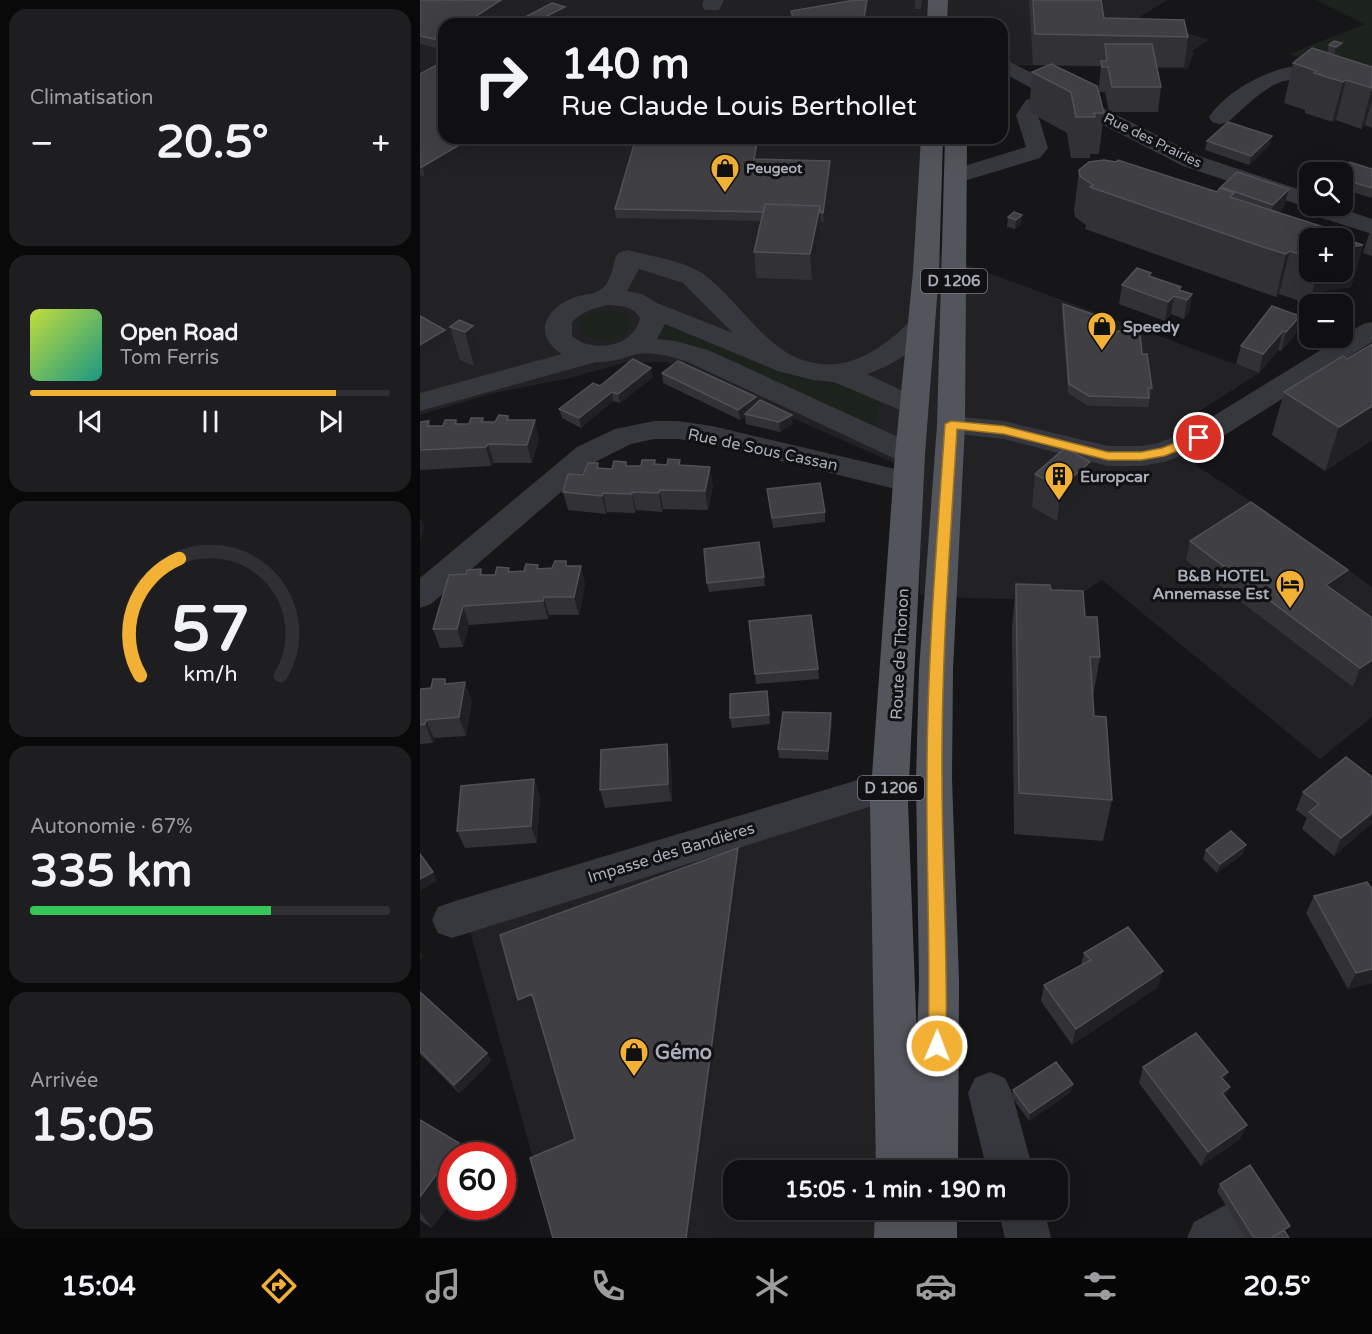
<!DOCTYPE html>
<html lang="fr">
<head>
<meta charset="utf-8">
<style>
  :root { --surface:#101012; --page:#1e1e20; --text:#f1f3f6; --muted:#9c9d9f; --line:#303032; --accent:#f2b134 }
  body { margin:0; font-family:"Varela Round",sans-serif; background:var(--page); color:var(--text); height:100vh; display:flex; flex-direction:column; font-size:22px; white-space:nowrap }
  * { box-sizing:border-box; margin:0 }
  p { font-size:20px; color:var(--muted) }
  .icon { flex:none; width:33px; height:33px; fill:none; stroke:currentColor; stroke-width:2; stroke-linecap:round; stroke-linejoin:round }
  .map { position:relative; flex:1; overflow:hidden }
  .drawer { display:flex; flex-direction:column; gap:9px; padding:9px; background:#09090a; width:420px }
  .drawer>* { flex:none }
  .hud { position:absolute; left:18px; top:18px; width:570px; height:126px; border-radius:18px; box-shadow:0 6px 24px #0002,0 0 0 2px var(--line); background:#101012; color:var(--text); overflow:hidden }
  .fabs { position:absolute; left:879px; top:162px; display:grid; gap:12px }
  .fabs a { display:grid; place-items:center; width:54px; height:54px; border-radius:12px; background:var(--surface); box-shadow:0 6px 24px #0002,0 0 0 2px var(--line); font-size:30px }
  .speed { position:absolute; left:18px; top:1142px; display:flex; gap:12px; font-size:30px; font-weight:700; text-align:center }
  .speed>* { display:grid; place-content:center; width:78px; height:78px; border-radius:50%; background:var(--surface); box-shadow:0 6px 24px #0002,0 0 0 2px var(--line); line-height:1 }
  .speed .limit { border:9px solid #d22; background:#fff; color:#111 }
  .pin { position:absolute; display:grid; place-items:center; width:51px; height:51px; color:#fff; margin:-26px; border:3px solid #fff; border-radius:50%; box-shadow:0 2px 6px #0007 }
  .me { position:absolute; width:66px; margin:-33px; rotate:1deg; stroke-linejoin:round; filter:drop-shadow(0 0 4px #0008) }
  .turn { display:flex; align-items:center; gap:21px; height:126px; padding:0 24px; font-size:27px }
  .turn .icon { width:78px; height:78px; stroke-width:2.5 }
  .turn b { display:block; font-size:42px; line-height:51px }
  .big { font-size:45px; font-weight:700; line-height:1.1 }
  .drawer .widget { flex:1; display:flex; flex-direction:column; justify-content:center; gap:9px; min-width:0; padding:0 21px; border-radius:18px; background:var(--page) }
  .drawer .dial { align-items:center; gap:0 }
  .dial svg { height:156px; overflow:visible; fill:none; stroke:var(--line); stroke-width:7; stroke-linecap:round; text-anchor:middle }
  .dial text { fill:var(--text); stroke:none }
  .song { display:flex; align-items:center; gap:18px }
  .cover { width:72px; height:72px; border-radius:9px; background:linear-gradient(135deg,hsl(70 70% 55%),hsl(170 70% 35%)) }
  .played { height:6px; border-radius:3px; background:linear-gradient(90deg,var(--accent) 85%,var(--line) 85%) }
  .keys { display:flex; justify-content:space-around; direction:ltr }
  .heat { display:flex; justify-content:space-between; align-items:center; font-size:33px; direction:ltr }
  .charge { height:9px; border-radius:4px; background:linear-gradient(90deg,#34c759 67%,var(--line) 0) }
  .trip { position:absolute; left:303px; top:1160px; width:345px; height:60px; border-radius:18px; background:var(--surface); box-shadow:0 6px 24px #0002,0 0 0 2px var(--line); font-weight:700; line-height:60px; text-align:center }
  .menu { display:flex; height:96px; justify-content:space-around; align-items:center; background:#060607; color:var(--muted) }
  .menu .icon { width:42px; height:42px }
  .menu .selected { color:var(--accent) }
  .menu b { font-size:27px; color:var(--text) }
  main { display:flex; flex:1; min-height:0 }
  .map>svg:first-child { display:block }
  .built { fill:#222225 }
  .green { fill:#1c231d }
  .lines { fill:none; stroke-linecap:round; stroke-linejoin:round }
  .minor { fill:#37383d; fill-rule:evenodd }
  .major { fill:#53555c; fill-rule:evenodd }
  .wall { fill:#323236; fill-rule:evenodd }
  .shaded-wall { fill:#212124 }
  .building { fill:#3f3f44; stroke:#4f5156; stroke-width:1.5 }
  .route { fill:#f2b134; stroke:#9d7322; stroke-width:1.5 }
  .labels { text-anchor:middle; stroke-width:6; stroke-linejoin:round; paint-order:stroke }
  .far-street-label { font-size:14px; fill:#a8adb8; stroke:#111113 }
  .far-poi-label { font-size:14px; font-weight:bold; fill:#a8adb8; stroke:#111113; text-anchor:start }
  .shield { fill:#111113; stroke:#7b7e86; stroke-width:1.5 }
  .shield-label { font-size:15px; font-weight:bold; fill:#a8adb8 }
  .poi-label { font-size:16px; font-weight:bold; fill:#a8adb8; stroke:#111113; text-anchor:start }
  .street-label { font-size:16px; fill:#a8adb8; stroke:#111113 }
  .near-poi-label { font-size:20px; font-weight:bold; fill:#a8adb8; stroke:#111113; text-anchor:start }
</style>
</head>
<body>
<main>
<section class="drawer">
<div class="widget"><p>Climatisation</p>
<div class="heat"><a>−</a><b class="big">20.5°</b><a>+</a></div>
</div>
<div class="widget">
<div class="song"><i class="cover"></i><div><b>Open Road</b><p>Tom Ferris</p></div></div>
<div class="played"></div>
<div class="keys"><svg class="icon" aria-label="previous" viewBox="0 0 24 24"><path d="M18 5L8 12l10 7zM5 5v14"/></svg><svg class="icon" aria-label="pause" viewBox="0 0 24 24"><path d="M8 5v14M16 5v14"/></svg><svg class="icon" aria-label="next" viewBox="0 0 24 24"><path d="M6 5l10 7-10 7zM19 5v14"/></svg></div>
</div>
<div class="widget dial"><svg viewBox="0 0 100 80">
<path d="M14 69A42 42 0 1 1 86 69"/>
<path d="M14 69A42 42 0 0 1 34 9" stroke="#f2b134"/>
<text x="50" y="56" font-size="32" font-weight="700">57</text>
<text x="50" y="72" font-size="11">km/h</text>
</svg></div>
<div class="widget"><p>Autonomie · 67%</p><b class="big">335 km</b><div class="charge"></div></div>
<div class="widget"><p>Arrivée</p><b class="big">15:05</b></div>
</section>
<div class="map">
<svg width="952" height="1238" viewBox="0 0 952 1238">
  <rect width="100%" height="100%" fill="#161618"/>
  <!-- built -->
  <path class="built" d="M0 0H748L719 17 789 40 772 51 774 53 768 69 596 65 582 60V24H24V138H521L515 253 839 373 767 419 777 466 826 498 952 587V717L900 759 682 580 651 600 542 598 500 594 501 475 246 362H207L150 378 74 393 0 415Z
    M488 790 491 1170H314V1209H491L492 1238H135L49 928Z"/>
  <!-- green -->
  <path class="green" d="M896 0H952V81L869 54 945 24Z
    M181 310H192L205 314 211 323C200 363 120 325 181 310Z
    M241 320 432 387 459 400 456 429 271 347 235 338Z"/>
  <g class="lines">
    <!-- minor -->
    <path class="minor" d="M284 0H304L299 10H285L282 6Z
      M582 58 779 156 890 193V206H914L952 219V234L899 217 889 208 763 166 658 112 649 116C637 113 627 103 618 115L628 148 620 158 544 181 536 183 528 181 524 176 528 171 606 147 596 115 606 100 624 95 582 72Z
      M870 67 898 70 952 87V100C921 93 884 68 852 86 836 95 822 110 808 122L800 124 792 122 789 117C805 93 842 72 870 67Z
      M207 250C230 256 262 260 282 273 318 298 345 352 390 362 422 370 450 356 474 336 480 332 485 324 492 321 498 318 503 320 509 321L513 327C498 349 472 366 447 374L504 401 508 407 504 413 494 416 414 382 393 380 358 371 245 324 237 339 255 341 288 350 500 447 505 454 500 461 490 464 480 461 268 362C254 357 232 351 217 354 203 358 190 363 176 362L0 411V393L142 354C112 335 125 309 153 298 161 294 173 295 180 290 194 281 191 264 198 253ZM219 269 263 283 313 333 237 303 222 294 207 291ZM188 305C200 306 214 306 220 318 214 347 173 354 152 336V322C163 311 174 308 188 305Z
      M952 322V342L789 445 744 462 721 466H688L584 439 521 432 517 425 521 418 531 416 584 421 688 446H721L738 443 769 431 943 324Z
      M234 421H258L292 426 488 472 499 475 503 482 499 489 488 492 292 444 258 439H234L211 444 177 461 11 604 0 608V578L157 447 195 429Z
      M471 770 484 774 489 785 484 796 32 938 18 933 12 920 18 907 32 902Z
      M570 1072 585 1078 592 1093 613 1170H567L548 1093 555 1078Z
      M811 1202 827 1209 834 1225 829 1238H767L774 1222Z
      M578 1209H624L631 1238H585Z"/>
    <!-- major -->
    <path class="major" d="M508 0H528L527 24H507Z
      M501 138H523L519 272 505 454 488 803 497 1040 499 981 496 779 499 670 517 425 525 138H547L545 425 533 670 532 779 539 981 538 1170H456L450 803 475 454 493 272Z
      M455 1209H537V1238H454Z"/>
  </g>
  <!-- wall -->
  <path class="wall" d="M0 0H95L59 24H24V47L21 49 0 44Z
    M495 0H502L501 9H495Z
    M609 0H681L684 18 768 37 764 67H737L741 87 738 112H689L685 92H679V86L681 66 635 65 684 113 679 154H670V158H651L647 133 609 112 612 72 628 65H613Z
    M447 7 445 24H373L371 19V11Z
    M922 43 919 52 915 56 951 67 952 63V128L945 125 941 129 916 120 912 122 885 113V110L864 103 873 63 907 53 909 45Z
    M0 74 5 177 0 175Z
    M787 141 850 145 829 165 785 150Z
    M410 161V170L404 222H400L401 232 392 280 336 278 334 252 341 221 196 218 195 209Z
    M952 169V198L922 189V172Z
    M659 170 797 192 801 187 864 207 859 213 922 233 921 237 943 245 931 287 899 292 889 304 880 305 877 300 859 294 856 297 833 289 665 229 666 225 655 217 654 211ZM890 238 922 272H890Z
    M594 212 601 224 595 229 587 227 588 217Z
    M952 231V256L943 253 949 234Z
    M731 276 761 290 772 294 769 313 764 319 751 314 745 321 699 304 702 285Z
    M643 304 692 331 722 354 732 388 728 407 668 406 648 393 642 313Z
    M880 316 875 335 861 351 858 350 839 373 816 364 821 346Z
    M53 326 62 360 54 366 40 360 30 327Z
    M952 344V440L905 471 852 435 864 392 927 359Z
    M242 373 336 397V403L373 424 360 432 326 424 325 416 320 420 243 383Z
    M233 377 200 403 193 401 161 428 142 418 139 409 180 386Z
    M88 416 90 420 119 439 112 463H74L71 466 0 470V422L9 421 10 426H23L36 420 38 424H49L63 418 65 422H75Z
    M235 460 236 464 261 465 293 486 288 510 243 509 242 512 216 510 215 513 187 512 186 514 148 510 143 492 178 463 179 468 192 469 206 462 207 466H221Z
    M615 474 665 496 637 521 612 507Z
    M348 498 405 512V522L353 528Z
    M770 541 928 570 921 589 916 592 952 618V672L933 687 766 560Z
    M339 542 345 586 289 592 287 583Z
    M118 565 119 569 132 568 147 566 165 584 159 615H129L128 619 49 625 43 647 20 648 13 629 46 574 61 569 63 575H75L89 568 90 572 104 571Z
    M596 584 631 590 665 617 680 657 673 697 674 716 692 800 683 841 594 834 592 627Z
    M329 621 398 669 399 679 336 684Z
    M27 684 52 701 46 736 14 738 13 743 0 744V689L11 688Z
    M348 700 350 724 312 728 310 718Z
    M411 713 412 723 408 760 359 758 358 749Z
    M247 744 251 762 252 801 185 808 180 790Z
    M952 777V823L914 856 882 829 887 818 876 810 883 792Z
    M114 779 120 797 117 843 45 848 37 831Z
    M786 850 823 854 797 873 783 859Z
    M952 889V983L928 989 886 913 894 896Z
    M664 953 738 987 652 1045 621 1001 624 985 661 965Z
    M0 992 67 1053 71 1061 39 1093 0 1054Z
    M723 1067 804 1080 810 1087 805 1097 827 1125 820 1139 781 1166 719 1083Z
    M593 1090 651 1092 609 1121 592 1097Z
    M0 1120 12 1228 0 1220Z
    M800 1184 866 1233 869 1238H826L797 1191Z"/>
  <!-- shaded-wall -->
  <path class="shaded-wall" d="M81 0H95L59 24H44Z
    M447 0V7L445 24H443Z
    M145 7 146 15 130 24 125 17Z
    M24 37V47L21 49 19 40Z
    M922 43 919 52 914 56 916 47Z
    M926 80 916 120 912 122 923 82Z
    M952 88V100L945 125 941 129Z
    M852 136 850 145 829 165 831 156Z
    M51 138H69L5 177 2 167Z
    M338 138H341L335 168 334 159Z
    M410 161V170L404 222 403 213Z
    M869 189 864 207 849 223 853 205Z
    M400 206 401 232 392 280 390 254Z
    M602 215 601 224 595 229 596 220Z
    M943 245 931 287 899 292 889 304 898 272H922V248Z
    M870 251 859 294 856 297 866 254Z
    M772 294 769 313 764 319 767 300Z
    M754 296 751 314 745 321 748 302Z
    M880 316 875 335 861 351 866 332Z
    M53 326 62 360 54 366 45 332Z
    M25 330 28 339 0 356V345Z
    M863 331 858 350 839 373 843 354Z
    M231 368 233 377 200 403 198 394Z
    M192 392 193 401 161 428 159 418Z
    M336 397 337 407 325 414V416L320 420 318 410Z
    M952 406V440L905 471 919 427Z
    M372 415 373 424 360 432 359 422Z
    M115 420 119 439 112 463 107 445Z
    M68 444 74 463 71 466 66 447Z
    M670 462 665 496 637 521 641 487Z
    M290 467 293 486 288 510 285 491Z
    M240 490 243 509 242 512 239 493Z
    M212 492 216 510 215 513 212 494Z
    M183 493 187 512 186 514 182 496Z
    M0 517 4 527 0 542Z
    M161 566 165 584 159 615 154 597Z
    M928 570 921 589 900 603 906 585Z
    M124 597 129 615 128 619 123 601Z
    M43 606 49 625 43 647 37 629Z
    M952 660V672L933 687 940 668Z
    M45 682 52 701 46 736 39 717Z
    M411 713 412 723 408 760V751Z
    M6 720 14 738 13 743 5 724Z
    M247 744 251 762 252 801 248 784Z
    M114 779 120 797 117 843 111 826Z
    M952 813V823L914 856 921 838Z
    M826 845 823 854 797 873 800 864Z
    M318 848 320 857 269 1238H266Z
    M13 872 17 881 0 891V879Z
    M0 950 3 957 0 960Z
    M952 969V983L928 989 936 973Z
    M743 971 738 987 652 1045 656 1029Z
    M112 994 116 1002 101 1008 98 1000Z
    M67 1053 71 1061 39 1093 34 1085Z
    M808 1072 801 1087V1077Z
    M653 1084 651 1092 609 1121 610 1113Z
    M810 1087 803 1102 802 1093Z
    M827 1125 820 1139 781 1166 788 1152Z
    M39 1143 47 1155H32V1202L12 1228 0 1212V1197Z"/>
  <!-- building -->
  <path class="building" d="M0 0H81L44 24H24V37L19 40 0 36Z
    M435 0H447L443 24H375L371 11Z
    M613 0H681L684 18 764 20 768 37 615 34Z
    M132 3 145 7 125 17 146 24H92Z
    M914 41 922 43 916 47 909 45Z
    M685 44H732L741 87H692L688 67H682L681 61H687Z
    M892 48 952 67V88L926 80 923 82 894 73 897 71 873 63Z
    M24 61V138H51L2 167H0V74Z
    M631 64 677 86 684 113H674L675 117H656L651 92 612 72Z
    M808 122 852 136 831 156 787 141Z
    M216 138H338L334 159 410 161 403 213 400 212V206L345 204 344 212 195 209Z
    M684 160 696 162 698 160 797 192 800 188 814 193 810 197 922 233 919 237 943 245 922 248V238H890V260L888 257 870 251 866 254 843 247 670 187 673 185 660 176 659 170 669 162Z
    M929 162 952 169V188L922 179V172H920Z
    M817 172 869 189 853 205 801 187Z
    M345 204 400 206 390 254 334 252Z
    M594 212 602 215 596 220 588 217Z
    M717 268 731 273 729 276 761 287 759 290 772 294 767 300 754 296 748 302 702 285Z
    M643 304 693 321 692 331 720 332 722 354H727L732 388H728L729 398 669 396 649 384Z
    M852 306 880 316 866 332 863 331 843 354 821 346Z
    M0 316 25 330 0 345Z
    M39 320 53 326 45 332 30 327Z
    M952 344V406L919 427 864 392 923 356 927 359Z
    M213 359 231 368 198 394 192 392 159 418 139 409 173 383 180 386Z
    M258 361 336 397 318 410 242 373Z
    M340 400 372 415 359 422 325 414Z
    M79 415 88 416 87 420H115L107 445 68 444 66 447 0 450V422L9 421 7 426H23L25 420H36L35 424H49L51 418H63L61 422H75Z
    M645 448 670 462 641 487 615 474Z
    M248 459 260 460 259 465 290 467 285 491 240 490 239 493 212 492V494L183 493 182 496 143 492 148 474 163 475 168 463H178L177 468 192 469 194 461 206 462V466H221L222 460H235L234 464 247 465Z
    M400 483 405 512 352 518 347 489Z
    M831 502 928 570 906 585 952 618V660L940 668 770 541Z
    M339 542 344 577 287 583 284 549Z
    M135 561H146V566H161L154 597H124L123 601 43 606 37 629H13L29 575 46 574 47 570 61 569 60 575H75L77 567 89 568 88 572 104 571 106 564 118 565 117 569 132 568Z
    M596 584 630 585 631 590 663 591 665 617H677L680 657H670L674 716 686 717 692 800 599 793Z
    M391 615 398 669 335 674 329 621Z
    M13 679H25V684L45 682 39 717 6 720 5 724 0 725V689L11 688Z
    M347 691 349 715 310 718V694Z
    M363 712 411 713 408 751 358 749Z
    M247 744 248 784 180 790 181 750Z
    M926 757 952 777V813L921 838 889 812 899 804 883 792Z
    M114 779 111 826 37 831 41 786Z
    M811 831 826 845 800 864 786 850Z
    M318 848 266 1238H133L110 1158 155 1139 112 994 98 1000 80 935Z
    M0 854 13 872 0 879Z
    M947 882 952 889V969L936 973 894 896Z
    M708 927 743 971 656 1029 624 985 671 960 664 953Z
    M0 992 67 1053 34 1085 0 1051Z
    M776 1033 808 1072 801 1077 810 1087 802 1093 827 1125 788 1152 723 1067Z
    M636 1062 653 1084 610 1113 593 1090Z
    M0 1120 39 1143 0 1197Z
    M830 1165 870 1226 851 1238H834L800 1184Z
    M864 1230 869 1238H851Z"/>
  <!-- route -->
  <path class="route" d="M531 421 584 426 688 452H721L742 448 779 434 785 438 784 441 744 456 721 460H688L584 434 537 429C530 545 521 661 522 778 522 867 528 956 526 1046L523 1051 517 1054 511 1051 508 1046C511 956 506 867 507 778 507 660 517 542 525 424Z"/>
  <!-- icons -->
  <defs>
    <g id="shop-pin" transform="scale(1.5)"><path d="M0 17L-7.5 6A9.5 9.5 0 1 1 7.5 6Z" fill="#f2b134" stroke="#111113"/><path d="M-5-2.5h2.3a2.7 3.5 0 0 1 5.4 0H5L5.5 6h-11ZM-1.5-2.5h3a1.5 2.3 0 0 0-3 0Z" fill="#111"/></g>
    <g id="building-pin" transform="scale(1.5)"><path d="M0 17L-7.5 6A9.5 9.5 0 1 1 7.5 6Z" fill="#f2b134" stroke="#111113"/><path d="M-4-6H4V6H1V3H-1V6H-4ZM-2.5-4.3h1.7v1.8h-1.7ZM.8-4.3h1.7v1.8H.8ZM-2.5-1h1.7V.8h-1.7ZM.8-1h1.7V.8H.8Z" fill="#111"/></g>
    <g id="hotel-pin" transform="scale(1.5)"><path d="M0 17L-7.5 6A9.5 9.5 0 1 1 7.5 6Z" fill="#f2b134" stroke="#111113"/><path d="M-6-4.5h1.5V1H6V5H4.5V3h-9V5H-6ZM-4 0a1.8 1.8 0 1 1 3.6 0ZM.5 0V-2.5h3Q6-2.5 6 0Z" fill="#111"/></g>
  </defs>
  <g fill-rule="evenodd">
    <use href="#shop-pin" x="305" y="168"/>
    <use href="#shop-pin" x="682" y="326"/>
    <use href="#building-pin" x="639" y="476"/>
    <use href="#hotel-pin" x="870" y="584"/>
    <use href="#shop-pin" x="214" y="1052"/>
  </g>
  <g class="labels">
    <!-- far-street labels -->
    <g class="far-street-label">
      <text transform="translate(733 140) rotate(26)" y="5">Rue des Prairies</text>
    </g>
    <!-- far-poi labels -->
    <g class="far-poi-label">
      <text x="326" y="173">Peugeot</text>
    </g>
    <!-- shield labels -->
    <g class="shield">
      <rect x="501" y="269" width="66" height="24" rx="4.5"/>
      <rect x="438" y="776" width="66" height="24" rx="4.5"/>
    </g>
    <g class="shield-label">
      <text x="534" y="286">D 1206</text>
      <text x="471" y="793">D 1206</text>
    </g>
    <!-- poi labels -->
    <g class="poi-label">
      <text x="703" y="332">Speedy</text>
      <text x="660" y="482">Europcar</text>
      <text x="849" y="581" text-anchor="end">B&amp;B HOTEL<tspan x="849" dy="18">Annemasse Est</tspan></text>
    </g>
    <!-- street labels -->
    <g class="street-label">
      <text transform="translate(343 449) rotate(12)" y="6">Rue de Sous Cassan</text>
      <text transform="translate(479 654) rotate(-87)" y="6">Route de Thonon</text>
      <text transform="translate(251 852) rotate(-17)" y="6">Impasse des Bandières</text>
    </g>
    <!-- near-poi labels -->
    <g class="near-poi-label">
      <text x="235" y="1059">Gémo</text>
    </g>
  </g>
</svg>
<div class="fabs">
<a><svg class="icon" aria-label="search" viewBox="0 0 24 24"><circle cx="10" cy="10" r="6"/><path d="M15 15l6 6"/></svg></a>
<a>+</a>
<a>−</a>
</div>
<div class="speed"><div class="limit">60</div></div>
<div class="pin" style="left:779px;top:438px;background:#d93025"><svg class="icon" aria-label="arrive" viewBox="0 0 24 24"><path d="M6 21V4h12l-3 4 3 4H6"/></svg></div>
<svg class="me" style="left:517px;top:1046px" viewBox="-20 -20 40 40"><circle r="17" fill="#f2b134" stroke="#fff" stroke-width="3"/><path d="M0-11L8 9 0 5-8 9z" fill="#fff"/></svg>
<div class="trip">15:05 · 1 min · 190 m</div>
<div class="hud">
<div class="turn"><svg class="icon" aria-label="right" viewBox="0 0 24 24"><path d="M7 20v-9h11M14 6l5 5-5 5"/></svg><div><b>140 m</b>Rue Claude Louis Berthollet</div></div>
</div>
</div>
</main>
<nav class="menu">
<b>15:04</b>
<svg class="icon selected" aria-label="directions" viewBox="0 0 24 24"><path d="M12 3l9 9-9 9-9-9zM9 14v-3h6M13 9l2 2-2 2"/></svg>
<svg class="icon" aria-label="music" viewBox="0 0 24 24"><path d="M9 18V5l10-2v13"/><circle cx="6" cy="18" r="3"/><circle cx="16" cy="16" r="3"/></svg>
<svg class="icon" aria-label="phone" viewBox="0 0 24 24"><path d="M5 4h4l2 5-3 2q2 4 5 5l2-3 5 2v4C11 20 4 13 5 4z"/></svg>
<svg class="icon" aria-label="climate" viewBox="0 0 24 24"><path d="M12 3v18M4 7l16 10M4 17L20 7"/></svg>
<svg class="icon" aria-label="car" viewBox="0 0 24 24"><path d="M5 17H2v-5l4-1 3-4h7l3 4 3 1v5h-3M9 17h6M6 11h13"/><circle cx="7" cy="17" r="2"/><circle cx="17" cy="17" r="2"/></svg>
<svg class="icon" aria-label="filters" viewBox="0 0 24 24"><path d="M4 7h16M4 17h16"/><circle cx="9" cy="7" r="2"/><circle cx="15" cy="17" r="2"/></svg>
<b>20.5°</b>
</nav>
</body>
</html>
